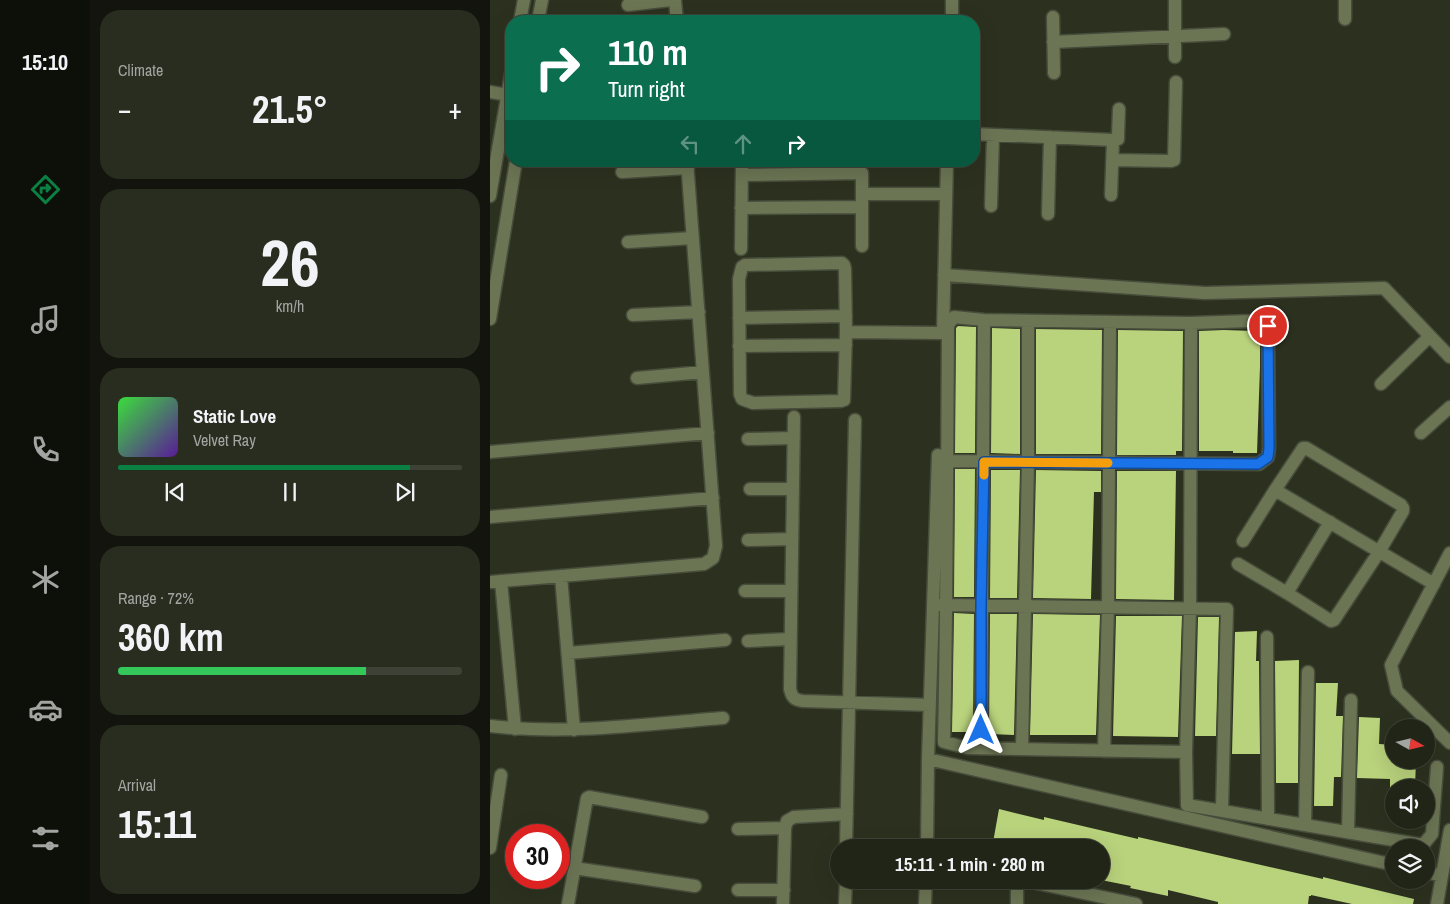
<!DOCTYPE html>
<html lang="en">
<head>
<meta charset="utf-8">
<style>
  :root { --surface:#212517; --page:#292d20; --text:#f1f3f6; --muted:#a2a5a1; --line:#3e4236; --accent:#0b8043 }
  body { margin:0; font-family:"Archivo Narrow",sans-serif; background:var(--page); color:var(--text); height:100vh; display:flex; flex-direction:column; font-size:19px; white-space:nowrap }
  * { box-sizing:border-box; margin:0 }
  p { font-size:16px; color:var(--muted) }
  .icon { flex:none; width:28px; height:28px; fill:none; stroke:currentColor; stroke-width:2; stroke-linecap:round; stroke-linejoin:round }
  .map { position:relative; flex:1; overflow:hidden }
  .sheet { display:flex; flex-direction:column; gap:10px; padding:10px; background:#12140d; width:400px }
  .sheet>* { flex:none }
  .top-card { position:absolute; left:15px; top:15px; width:475px; height:152px; border-radius:20px; box-shadow:0 5px 20px #0002,0 0 0 1px var(--line); background:#0b6e4f; color:#fff; overflow:hidden }
  .needle { width:32px; rotate:98deg }
  .fabs { position:absolute; left:895px; top:719px; display:grid; gap:10px }
  .fabs a { display:grid; place-items:center; width:50px; height:50px; border-radius:50%; background:var(--surface); box-shadow:0 5px 20px #0002,0 0 0 1px var(--line); font-size:25px }
  .speed { position:absolute; left:15px; top:824px; display:flex; gap:10px; font-size:25px; font-weight:700; text-align:center }
  .speed>* { display:grid; place-content:center; width:65px; height:65px; border-radius:50%; background:var(--surface); box-shadow:0 5px 20px #0002,0 0 0 1px var(--line); line-height:1 }
  .speed .limit { border:8px solid #d22; background:#fff; color:#111 }
  .pin { position:absolute; display:grid; place-items:center; width:42px; height:42px; color:#fff; margin:-21px; border:2px solid #fff; border-radius:50%; box-shadow:0 1px 5px #0007 }
  .me { position:absolute; width:55px; margin:-28px; rotate:0deg; stroke-linejoin:round; filter:drop-shadow(0 0 4px #0008) }
  .turn { display:flex; align-items:center; gap:18px; height:105px; padding:0 20px; font-size:22px }
  .turn .icon { width:65px; height:65px; stroke-width:2.5 }
  .turn b { display:block; font-size:35px; line-height:42px }
  .lanes { display:flex; align-items:center; height:48px; padding:0 20px; background:#0003; justify-content:center; gap:25px; direction:ltr }
  .lanes .off { opacity:.35 }
  .big { font-size:38px; font-weight:800; line-height:1.1 }
  .sheet .card { flex:1; display:flex; flex-direction:column; justify-content:center; gap:8px; min-width:0; padding:0 18px; border-radius:20px; background:var(--page) }
  .sheet .dial { align-items:center; gap:0 }
  .dial b { font-size:65px; line-height:1 }
  .song { display:flex; align-items:center; gap:15px }
  .cover { width:60px; height:60px; border-radius:8px; background:linear-gradient(135deg,hsl(120 70% 55%),hsl(270 70% 35%)) }
  .played { height:5px; border-radius:2px; background:linear-gradient(90deg,var(--accent) 85%,var(--line) 85%) }
  .keys { display:flex; justify-content:space-around; direction:ltr }
  .heat { display:flex; justify-content:space-between; align-items:center; font-size:28px; direction:ltr }
  .charge { height:8px; border-radius:4px; background:linear-gradient(90deg,#34c759 72%,var(--line) 0) }
  .trip { position:absolute; left:340px; top:839px; width:280px; height:50px; border-radius:25px; background:var(--surface); box-shadow:0 5px 20px #0002,0 0 0 1px var(--line); font-weight:800; line-height:50px; text-align:center }
  main { display:flex; flex:1; min-height:0 }
  .tabs { display:flex; flex-direction:column; width:90px; justify-content:space-around; align-items:center; background:#0d0f09; color:var(--muted) }
  .tabs .icon { width:35px; height:35px }
  .tabs .active { color:var(--accent) }
  .tabs b { font-size:22px; color:var(--text) }
  .map>svg:first-child { display:block }
  .building { fill:#b9d27c }
  .lines { fill:none; stroke-linecap:round; stroke-linejoin:round }
  .minor-casing { stroke:#474c3b; stroke-width:15 }
  .tertiary-casing { stroke:#474c3b; stroke-width:15 }
  .minor { stroke:#6b7554; stroke-width:12 }
  .tertiary { stroke:#6b7554; stroke-width:12 }
  .route-casing { stroke:#114b97; stroke-width:12 }
  .route { stroke:#1a73e8; stroke-width:9 }
  .slow { stroke:#f59e0b; stroke-width:9 }
</style>
</head>
<body>
<main>
<nav class="tabs">
<b>15:10</b>
<svg class="icon active" aria-label="directions" viewBox="0 0 24 24"><path d="M12 3l9 9-9 9-9-9zM9 14v-3h6M13 9l2 2-2 2"/></svg>
<svg class="icon" aria-label="music" viewBox="0 0 24 24"><path d="M9 18V5l10-2v13"/><circle cx="6" cy="18" r="3"/><circle cx="16" cy="16" r="3"/></svg>
<svg class="icon" aria-label="phone" viewBox="0 0 24 24"><path d="M5 4h4l2 5-3 2q2 4 5 5l2-3 5 2v4C11 20 4 13 5 4z"/></svg>
<svg class="icon" aria-label="climate" viewBox="0 0 24 24"><path d="M12 3v18M4 7l16 10M4 17L20 7"/></svg>
<svg class="icon" aria-label="car" viewBox="0 0 24 24"><path d="M5 17H2v-5l4-1 3-4h7l3 4 3 1v5h-3M9 17h6M6 11h13"/><circle cx="7" cy="17" r="2"/><circle cx="17" cy="17" r="2"/></svg>
<svg class="icon" aria-label="filters" viewBox="0 0 24 24"><path d="M4 7h16M4 17h16"/><circle cx="9" cy="7" r="2"/><circle cx="15" cy="17" r="2"/></svg>
</nav>
<section class="sheet">
<div class="card"><p>Climate</p>
<div class="heat"><a>−</a><b class="big">21.5°</b><a>+</a></div>
</div>
<div class="card dial"><b>26</b><p>km/h</p></div>
<div class="card">
<div class="song"><i class="cover"></i><div><b>Static Love</b><p>Velvet Ray</p></div></div>
<div class="played"></div>
<div class="keys"><svg class="icon" aria-label="previous" viewBox="0 0 24 24"><path d="M18 5L8 12l10 7zM5 5v14"/></svg><svg class="icon" aria-label="pause" viewBox="0 0 24 24"><path d="M8 5v14M16 5v14"/></svg><svg class="icon" aria-label="next" viewBox="0 0 24 24"><path d="M6 5l10 7-10 7zM19 5v14"/></svg></div>
</div>
<div class="card"><p>Range · 72%</p><b class="big">360 km</b><div class="charge"></div></div>
<div class="card"><p>Arrival</p><b class="big">15:11</b></div>
</section>
<div class="map">
<svg width="960" height="904" viewBox="0 0 960 904">
  <rect width="100%" height="100%" fill="#2c311f"/>
  <!-- building -->
  <path class="building" d="M468 326 486 327 485 453H465L466 328Z
    M502 328 530 329V454L501 453Z
    M546 329 612 330 611 454H546Z
    M628 330 693 331 692 451H686V455H627Z
    M734 330 764 331 770 332V367L767 453H743V451H709V331Z
    M465 469H485L484 597H464Z
    M501 470H530L527 598H500Z
    M546 470 611 471V492H604L601 599 543 598Z
    M627 471H686L684 600 626 599Z
    M464 613 484 614 483 732H462Z
    M500 614H527L524 735 499 734Z
    M543 614 610 615 606 735H540Z
    M626 616H692L688 737 623 736Z
    M708 617H729L726 736H705Z
    M767 631 766 661H769L770 754H742L745 632Z
    M809 660 808 783H786L785 661Z
    M826 683H848L846 716H853L851 777H844L843 806H824Z
    M869 717 890 718 889 744 904 745V760H926L925 788H900V779L867 778Z
    M509 809 554 820V817L648 839V837L833 879V877L924 899 923 904H862L821 895V896H819L818 904H728V902L678 890V896L640 888 641 886 611 880V848H502Z"/>
  <g class="lines">
    <!-- minor casing -->
    <g class="minor-casing">
      <path id="minor" d="M185 0 187 21
        M855 0V19
        M138 5 181 0
        M563 17 564 73
        M462 21V0
        M563 42 734 34
        M685 57V0
        M0 92 18 95
        M484 134 623 140 621 195
        M623 140 628 139V136L629 109
        M623 160 681 161 684 160 686 82
        M132 172 198 168
        M252 175 372 173V194H456
        M501 206 503 135
        M372 207V246
        M251 208 372 207V194
        M558 214 560 137
        M138 242 203 238
        M251 249 252 161
        M454 275 715 293 894 288 960 357
        M143 315 209 312
        M249 318 356 316
        M356 332 354 400 351 401 263 403 252 399 250 394 249 279 252 267 255 265 352 263 354 265 355 269 356 332 453 333
        M453 333 457 161
        M249 346 356 345
        M147 378 213 372
        M891 384 940 336
        M304 417 300 689C302 698 305 700 313 701L440 705
        M931 433 960 407
        M258 439 304 438
        M0 452 218 433
        M448 462 457 461 769 464 778 457 779 448 778 326 760 321 701 323 494 320 464 317 458 325C457 464 457 603 454 742L478 748 696 752 697 805 933 845 942 834 947 767
        M260 489H303
        M785 490 944 584
        M0 517 223 498
        M258 540 302 539
        M753 541 785 490 813 448H816L911 505 913 508V511L889 552 844 620 841 621 797 593 840 522
        M960 553 901 665 907 691 960 743
        M748 564 797 593
        M71 576 84 730
        M11 581 25 729
        M0 582 214 564 223 558 226 546 197 161
        M255 591H301
        M451 605 737 609 732 810
        M777 637 778 819
        M258 641 300 639
        M78 653 235 640
        M0 726C78 735 156 724 233 718
        M491 748C491 605 494 463 494 320
        M532 749 538 462V321
        M614 751 618 607 620 322
        M696 752 700 608 701 323
        M438 759 904 865
        M815 825 818 672
        M248 829 295 828
        M858 832 861 700
        M0 848 11 775
        M356 848 365 420
        M437 848 438 759 448 455
        M84 868 205 886
        M936 872 952 876
        M532 880 646 904
        M248 890H294
        M78 904 97 798 99 797 212 817
        M293 904 295 828 297 821 304 817 357 814
        M355 904 356 880
        M435 904 436 880
        M527 904V880
        M947 904 960 830"/>
    </g>
    <!-- tertiary casing -->
    <g class="tertiary-casing">
      <path id="tertiary" d="M30 21 34 0
        M48 21 52 0
        M0 196 21 74
        M0 319 26 161"/>
    </g>
    <!-- minor -->
    <use href="#minor" class="minor"/>
    <!-- tertiary -->
    <use href="#tertiary" class="tertiary"/>
  </g>
  <g class="lines">
    <!-- route casing -->
    <g class="route-casing">
      <path id="route" d="M491 730V606L494 462 768 464 778 457 779 448 778 326"/>
    </g>
    <!-- route -->
    <use href="#route" class="route"/>
    <!-- slow -->
    <path class="slow" d="M494 475V462L618 463"/>
  </g>
</svg>
<div class="fabs">
<a><svg class="needle" viewBox="-14 -14 28 28"><path d="M0-13l5 13h-10z" fill="#e53935"/><path d="M0 13l5-13h-10z" fill="#a2a5a1"/></svg></a>
<a><svg class="icon" aria-label="sound" viewBox="0 0 24 24"><path d="M4 9h4l5-4v14l-5-4H4zM17 9q2 3 0 6"/></svg></a>
<a><svg class="icon" aria-label="layers" viewBox="0 0 24 24"><path d="M12 4l9 5-9 5-9-5zM3 14l9 5 9-5"/></svg></a>
</div>
<div class="speed"><div class="limit">30</div></div>
<div class="pin" style="left:778px;top:326px;background:#d93025"><svg class="icon" aria-label="arrive" viewBox="0 0 24 24"><path d="M6 21V4h12l-3 4 3 4H6"/></svg></div>
<svg class="me" style="left:491px;top:730px" viewBox="-20 -20 40 40"><path d="M0-17L14 15 0 8-14 15z" fill="#1a73e8" stroke="#fff" stroke-width="4"/></svg>
<div class="trip">15:11 · 1 min · 280 m</div>
<div class="top-card">
<div class="turn"><svg class="icon" aria-label="right" viewBox="0 0 24 24"><path d="M7 20v-9h11M14 6l5 5-5 5"/></svg><div><b>110 m</b>Turn right</div></div>
<div class="lanes"><svg class="icon off" aria-label="left" viewBox="0 0 24 24"><path d="M17 20v-9H6M10 6l-5 5 5 5"/></svg><svg class="icon off" aria-label="ahead" viewBox="0 0 24 24"><path d="M12 20V5M6 11l6-6 6 6"/></svg><svg class="icon" aria-label="right" viewBox="0 0 24 24"><path d="M7 20v-9h11M14 6l5 5-5 5"/></svg></div>
</div>
</div>
</main>
</body>
</html>
